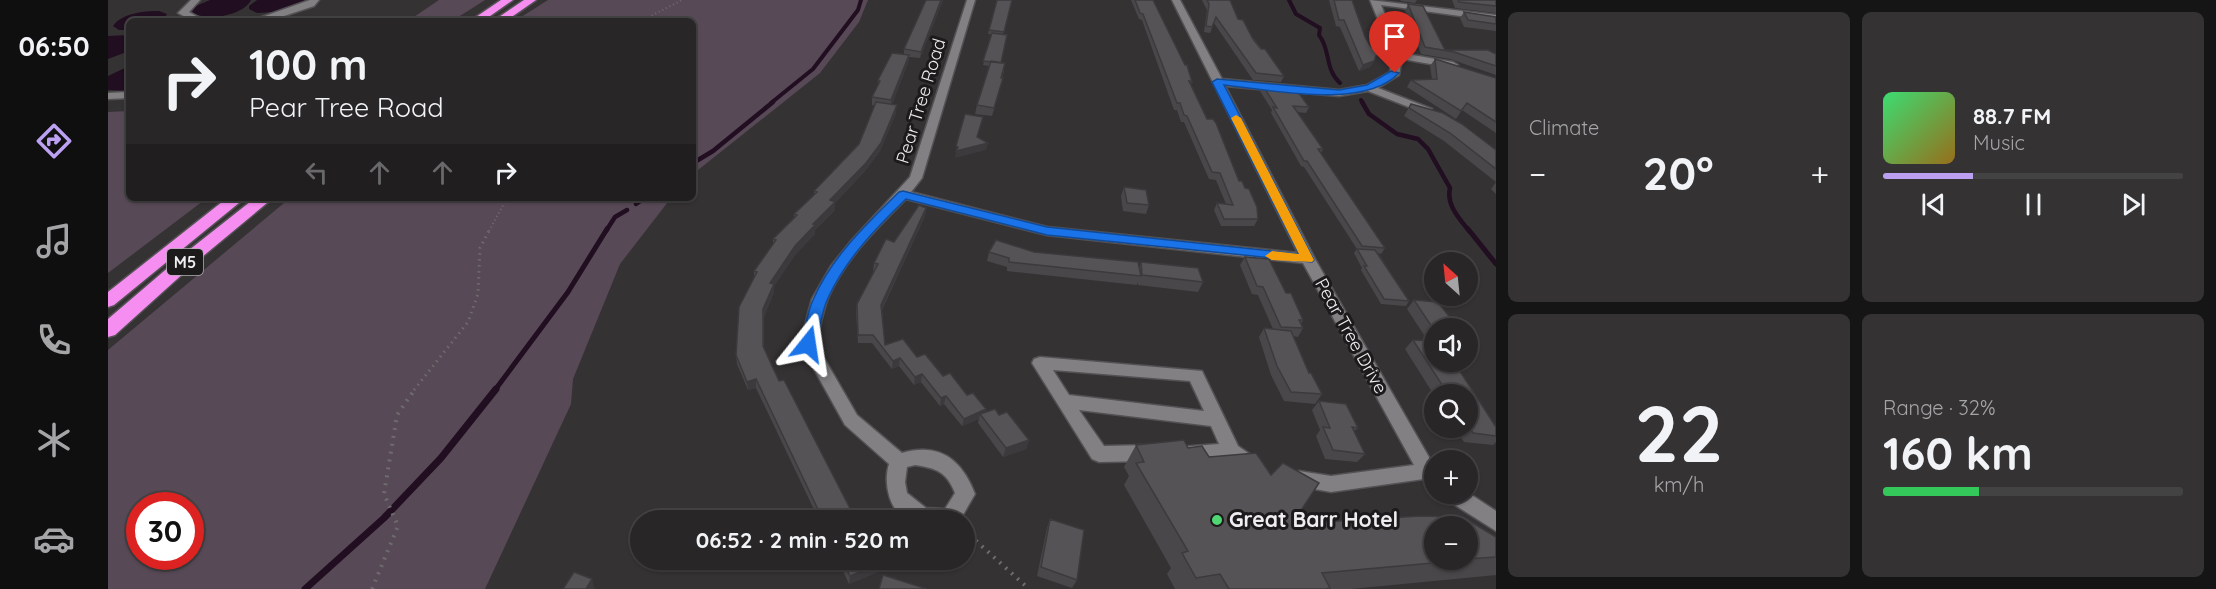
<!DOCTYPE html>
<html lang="en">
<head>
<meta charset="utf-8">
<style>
  :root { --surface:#282627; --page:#343233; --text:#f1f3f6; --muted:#a5a5a7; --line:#444344; --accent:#bca0f2 }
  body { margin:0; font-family:Quicksand,sans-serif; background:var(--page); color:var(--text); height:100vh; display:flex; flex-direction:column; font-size:22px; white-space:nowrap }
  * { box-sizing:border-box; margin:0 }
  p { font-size:20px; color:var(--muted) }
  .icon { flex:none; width:33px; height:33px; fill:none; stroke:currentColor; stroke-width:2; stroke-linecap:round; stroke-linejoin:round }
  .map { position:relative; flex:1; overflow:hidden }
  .details { display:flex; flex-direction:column; gap:12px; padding:12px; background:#161515; width:720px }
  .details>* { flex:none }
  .guide { position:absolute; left:18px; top:18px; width:570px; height:183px; border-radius:9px; box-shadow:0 2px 4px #0004,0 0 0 2px var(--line); background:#282627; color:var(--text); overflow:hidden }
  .needle { width:39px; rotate:333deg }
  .buttons { position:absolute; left:1316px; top:252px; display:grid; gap:12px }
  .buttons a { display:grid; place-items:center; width:54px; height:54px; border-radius:50%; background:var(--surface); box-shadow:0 2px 4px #0004,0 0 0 2px var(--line); font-size:30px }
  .speed { position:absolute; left:18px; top:492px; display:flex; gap:12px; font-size:30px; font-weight:700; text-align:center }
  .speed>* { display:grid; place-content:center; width:78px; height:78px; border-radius:50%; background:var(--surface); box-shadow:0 2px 4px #0004,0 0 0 2px var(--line); line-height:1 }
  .speed .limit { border:9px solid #d22; background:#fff; color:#111 }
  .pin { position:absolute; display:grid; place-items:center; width:51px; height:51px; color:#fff; margin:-62px -26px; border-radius:50% 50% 50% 0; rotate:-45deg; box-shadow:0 0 6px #0007 }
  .pin .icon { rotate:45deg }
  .me { position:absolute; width:66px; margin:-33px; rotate:15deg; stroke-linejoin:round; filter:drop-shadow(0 0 4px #0008) }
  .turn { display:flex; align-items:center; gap:21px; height:126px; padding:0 24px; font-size:27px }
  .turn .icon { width:78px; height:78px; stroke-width:2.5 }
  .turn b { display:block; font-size:42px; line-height:51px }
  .lanes { display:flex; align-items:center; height:57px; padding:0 24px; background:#0003; justify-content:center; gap:30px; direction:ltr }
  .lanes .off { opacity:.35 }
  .big { font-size:45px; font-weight:800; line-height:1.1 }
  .details .widget { flex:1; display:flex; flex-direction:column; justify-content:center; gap:9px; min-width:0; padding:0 21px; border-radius:9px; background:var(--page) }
  .details .dial { align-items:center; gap:0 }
  .dial b { font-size:78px; line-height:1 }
  .song { display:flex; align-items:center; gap:18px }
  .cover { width:72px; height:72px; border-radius:9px; background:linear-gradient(135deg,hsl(140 70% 55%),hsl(40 70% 35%)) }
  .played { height:6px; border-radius:3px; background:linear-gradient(90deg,var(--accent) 30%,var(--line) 30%) }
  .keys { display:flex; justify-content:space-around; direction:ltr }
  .heat { display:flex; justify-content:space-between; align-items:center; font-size:33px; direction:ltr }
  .charge { height:9px; border-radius:4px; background:linear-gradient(90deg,#34c759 32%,var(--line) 0) }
  .details .tiles { flex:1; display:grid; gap:12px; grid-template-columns:repeat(2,1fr) }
  .trip { position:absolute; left:522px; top:510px; width:345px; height:60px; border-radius:30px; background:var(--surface); box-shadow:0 2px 4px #0004,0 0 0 2px var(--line); font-weight:800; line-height:60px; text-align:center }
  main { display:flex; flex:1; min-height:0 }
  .tab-bar { display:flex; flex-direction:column; width:108px; justify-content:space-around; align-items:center; background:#100f10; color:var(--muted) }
  .tab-bar .icon { width:42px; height:42px }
  .tab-bar .on { color:var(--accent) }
  .tab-bar b { font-size:27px; color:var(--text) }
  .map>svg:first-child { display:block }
  .green { fill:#584957; fill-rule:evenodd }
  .water { fill:#210e20 }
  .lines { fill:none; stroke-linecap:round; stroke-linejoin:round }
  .stream-far3 { stroke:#210e20; stroke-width:4 }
  .stream-far2 { stroke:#210e20; stroke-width:4.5 }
  .stream-far1 { stroke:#210e20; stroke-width:5 }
  .stream { stroke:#210e20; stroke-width:7 }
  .minor-casing { stroke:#535153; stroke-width:3 }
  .highway-casing { stroke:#535153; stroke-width:3 }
  .path-far2 { stroke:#6e6b6d; stroke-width:2; stroke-dasharray:1 3; stroke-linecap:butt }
  .path-far1 { stroke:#6e6b6d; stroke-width:3; stroke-dasharray:1.5 4.5; stroke-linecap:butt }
  .path { stroke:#6e6b6d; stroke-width:4; stroke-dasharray:2 6; stroke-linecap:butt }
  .minor { fill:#838083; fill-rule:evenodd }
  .highway { fill:#f68df1; fill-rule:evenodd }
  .wall { fill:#4a474a }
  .shaded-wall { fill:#3c3a3c }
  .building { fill:#565356; stroke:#3c3a3c; stroke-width:1.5 }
  .route { fill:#1a73e8; stroke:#114b97; stroke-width:1.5 }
  .slow { fill:#f59e0b }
  .poi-dot { fill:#51d674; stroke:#1c1a1b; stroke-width:2 }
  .labels { text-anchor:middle; stroke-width:6; stroke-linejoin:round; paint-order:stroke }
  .shield { fill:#1c1a1b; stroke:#b0aeaf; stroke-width:1.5 }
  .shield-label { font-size:16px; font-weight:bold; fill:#efedef }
  .street-label { font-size:18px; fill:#efedef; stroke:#1c1a1b }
  .near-poi-label { font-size:21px; font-weight:bold; fill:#efedef; stroke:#1c1a1b; text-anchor:start }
</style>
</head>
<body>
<main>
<nav class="tab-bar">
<b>06:50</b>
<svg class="icon on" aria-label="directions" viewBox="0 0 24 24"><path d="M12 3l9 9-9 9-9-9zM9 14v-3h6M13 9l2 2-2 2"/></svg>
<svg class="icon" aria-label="music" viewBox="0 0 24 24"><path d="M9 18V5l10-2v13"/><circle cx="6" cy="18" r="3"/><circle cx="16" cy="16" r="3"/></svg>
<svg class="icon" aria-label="phone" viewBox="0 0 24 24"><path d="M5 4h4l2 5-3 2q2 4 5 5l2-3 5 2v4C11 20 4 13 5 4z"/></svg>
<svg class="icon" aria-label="climate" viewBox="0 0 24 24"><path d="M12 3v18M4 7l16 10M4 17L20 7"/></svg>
<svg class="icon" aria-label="car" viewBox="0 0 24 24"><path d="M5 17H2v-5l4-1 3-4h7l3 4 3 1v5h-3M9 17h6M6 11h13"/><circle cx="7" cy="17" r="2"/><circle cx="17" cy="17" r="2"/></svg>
</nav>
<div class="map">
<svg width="1388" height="589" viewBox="0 0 1388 589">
  <rect width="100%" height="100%" fill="#353234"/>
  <!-- green -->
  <path class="green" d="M331 0H377L344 21H300Z
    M440 0H760L751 22 712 73 585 174V21H407Z
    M21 111V198H99L0 273V112Z
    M182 198H563L512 264 465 379 463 404 377 589H0V350ZM32 506H82V556H32Z"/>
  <!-- water -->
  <path class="water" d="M102 0H143C135 16 98 22 84 12L88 6Z
    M149 0H197L193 4 167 12 149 13 141 9V6Z
    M51 11 59 14 54 21H21V30H11L5 26C14 13 36 11 51 11Z
    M21 35V51L0 59V36Z
    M21 66V91L0 90V76Z"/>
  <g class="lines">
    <!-- stream-far3 -->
    <path class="stream-far3" d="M1181 0 1188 14 1212 28 1211 35C1223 50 1216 68 1232 83
      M1253 100 1255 103
      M663 103 705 69 750 10 753 0"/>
    <!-- stream-far2 -->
    <path class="stream-far2" d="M1254 102 1261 114 1289 134 1310 139 1320 149 1342 188C1338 205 1351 218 1361 231
      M585 163 605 151 665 102
      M528 204 537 198
      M498 231 507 217 519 210"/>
    <!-- stream-far1 -->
    <path class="stream-far1" d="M1360 229 1388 264
      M387 390 460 292 499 229"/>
    <!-- stream -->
    <path class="stream" d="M197 589 276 518 333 458 388 389"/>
    <!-- minor casing -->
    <g class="minor-casing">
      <path id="minor" d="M83 0H92L81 12 97 21H85L70 13Z
        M202 0H211L206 6 161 21H136L154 17Z
        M859 0H867L814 178 803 192 939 227 1190 253 1064 0H1072L1114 79 1231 90 1259 85 1282 72 1284 55 1262 0 1388 15V21L1273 5 1293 53 1345 62 1350 65 1345 68 1294 59 1291 75 1270 88 1324 109V113H1316L1260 91 1231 96 1117 86 1207 259 1326 466V485L1316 479 1223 492 1184 485 1182 479 1184 473 1191 471 1223 476 1306 465 1195 263 939 235 798 199C768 229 737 259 720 298 714 313 712 329 708 344L749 415 794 453C832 442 854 460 867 494L852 520C837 520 818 523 804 520 781 516 775 482 781 464L737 425 692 344 704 299 723 266 744 240 802 177ZM807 465C828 468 839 472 847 493L837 509 818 508 799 493 797 482 799 467Z
        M21 92V98L0 99V93Z
        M932 357 1094 371 1130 446 1150 460 1152 466 1150 472C1136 476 1132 465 1121 460 1111 455 1090 459 1078 460L1072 457 1069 452 1072 447 1111 444 1103 426 971 410 996 446 1042 445 1048 448 1051 453 1048 458 1042 461 991 462 984 459 924 363 926 359ZM945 370 1082 381 1096 411 961 395Z
        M1359 492 1388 511V531L1339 500 1336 494Z"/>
    </g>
    <!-- highway casing -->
    <g class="highway-casing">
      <path id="highway" d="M393 0H405L375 21H362Z
        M416 0H428L398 21H385Z
        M119 198H137L6 305 0 307V292Z
        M147 198H165L88 262 7 335 0 337V319L76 254Z"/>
    </g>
    <!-- path-far2 -->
    <path class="path-far2" d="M533 21 574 0
      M381 231 399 198"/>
    <!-- path-far1 -->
    <path class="path-far1" d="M306 390 360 322 370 294 372 248 382 229"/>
    <!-- path -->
    <path class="path" d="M856 530 921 589
      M264 589 290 526 276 494 289 415 307 389"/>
    <!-- minor -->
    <use href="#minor" class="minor"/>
    <!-- highway -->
    <use href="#highway" class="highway"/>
  </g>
  <!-- wall -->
  <path class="wall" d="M835 0 812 58 801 57 800 63 784 104 788 113 772 151 757 171 727 203V210L707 230V234L687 255 666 286V292L656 317V347L671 381 748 520H711L648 388 640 390 629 364 628 355 646 277V271L665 245V239L686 218V214L706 195V191L751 144 767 106 764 105V97L770 86V80L796 55V49Z
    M904 0 895 34 893 63 896 71 894 78H895L884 116 867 114 869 105 882 66 875 65 883 34H880L881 30Z
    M1023 0H1045L1084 82 1083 84 1099 119 1150 219 1146 226H1113L1106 210 1109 203 1118 204 1108 180 1101 179 1076 122H1073L1069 110H1066L1034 20 1031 19Z
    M1094 0H1122L1130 19 1176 76 1173 82 1145 80 1106 23 1102 33 1096 32 1099 10Z
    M1221 0H1244L1266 61 1262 67 1251 71 1232 27 1228 26Z
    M1292 0H1309L1307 3 1293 1Z
    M1344 0H1388V13L1347 8Z
    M1300 4 1337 50 1388 54V75L1342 59 1313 54 1297 11Z
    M1356 12 1388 17V31L1356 27 1352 18Z
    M1327 59 1388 78V133L1354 110 1348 119 1299 87 1303 80 1324 79 1322 66Z
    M1155 86 1185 91 1201 107 1198 113 1189 112 1215 149 1213 153 1277 248 1273 254 1270 253 1301 301 1298 306 1273 304 1253 270 1254 268 1246 253 1249 249 1196 167 1193 166 1163 113 1164 110 1152 91Z
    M1303 104 1388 150V194L1383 189 1388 182 1336 141 1296 116Z
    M1016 187 1041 205 1038 214 1015 211 1013 196Z
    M818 208 817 216 774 310 777 345 809 357 878 409V412L891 415 921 440 918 449 895 457 870 423 871 419 854 426 836 404 832 406 813 382 806 385 791 366 784 369 764 343H750L748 312 749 304 766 271H765L766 263Z
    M881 252H926L1031 268 1033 262 1095 282 1090 292 1030 285V282L1029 285 899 271V267L879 261Z
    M1137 257 1178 293 1195 320 1193 324 1195 328 1190 337 1185 336 1201 373 1214 394 1207 404 1176 401 1163 375 1151 337 1156 328 1165 329 1150 295 1144 294 1132 265Z
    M1306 300 1330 302 1350 328H1326V362H1346L1388 427V442L1385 445 1356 442 1346 428H1359V394L1326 395 1297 349 1305 340 1320 341 1299 309Z
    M1211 401 1250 428 1246 431 1257 454 1249 462 1217 459 1208 436 1212 430 1204 410Z
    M1028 445 1080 448 1101 457 1184 524 1388 537V575L1243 589H1067L1059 574 1063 568 1016 485 1021 476 1016 467Z
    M942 519 969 580 964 588 929 576 939 528Z
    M730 560H768L771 564 770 572 741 584Z"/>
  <!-- shaded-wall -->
  <path class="shaded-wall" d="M833 0H835L812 58 813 52Z
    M801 55 800 63 783 108V100Z
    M1266 61 1262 67 1251 71 1255 65Z
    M789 105 788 113 772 151 757 171 727 203V210L707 230V234L687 255 666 286V292L656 317 655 309 662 283 687 246 722 200Z
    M880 143 878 150 847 158 848 151Z
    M818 208 817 216 772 313 773 305Z
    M792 358 791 366 784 369 785 361Z
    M814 374 813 382 806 385 807 377Z
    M648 379V388L640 390 639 382Z
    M838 396 836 404 832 406 833 398Z
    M878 409 876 417 872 414 871 419 854 426 856 419Z
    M921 440 918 449 895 457 898 448Z
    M771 564 770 572 741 584 742 576Z
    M484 579 487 589H478Z"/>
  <!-- building -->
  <path class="building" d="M818 0H833L813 52 796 49Z
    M889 0H904L896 32 881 30Z
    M1027 0H1045L1077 65H1079L1084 82 1081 81 1099 119H1105L1108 123 1131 181H1134L1137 188 1141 189 1149 207 1150 219H1116L1109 203 1125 205 1112 173 1104 172 1079 116 1076 115 1072 103H1069L1035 14 1032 13Z
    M1099 0H1122L1130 19 1135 20 1145 39 1153 49H1157L1176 76 1148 73 1108 17 1104 27 1098 26 1101 4Z
    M1226 0H1244L1257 37 1263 47 1271 49 1266 61 1255 65 1236 20H1231Z
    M1350 0H1388V6L1351 2Z
    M1300 4 1315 6 1337 50H1380L1388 54V66L1346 52 1317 47Z
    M1356 12 1388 17V24L1360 20Z
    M884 33 899 35 893 63 875 61Z
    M784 53 801 55 783 100 764 97 772 81 770 80Z
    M1327 59 1388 78V122L1359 103 1353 111 1303 80 1329 79Z
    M883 61 897 63 893 78H895L886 108 869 105Z
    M1155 86 1183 89 1185 91 1190 92 1201 107 1185 106 1215 149H1210L1277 248 1254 246 1199 161H1196L1165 107 1169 108Z
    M768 102 789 105 773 143 758 163 722 200 727 202 705 224 707 225 687 246 662 283 666 284 655 309V346L671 381 676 380 748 520H715L648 379 639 382 628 355 631 307 649 272 646 271 668 240 665 239 689 215 686 214 709 192 706 191 751 144Z
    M1303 104 1335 113 1354 124 1388 150V169L1342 133 1301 108Z
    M857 114 875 117 869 137 880 143 848 151 850 147 848 146Z
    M1016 187 1038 190 1041 205 1019 203Z
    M811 205 818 208 773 305 777 345 795 339 809 357 817 354 835 376 842 373 859 395 865 393 878 409 856 419 838 396 833 398 814 374 807 377 792 358 785 361 765 335H750L749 304 770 264 766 263 778 239 786 242Z
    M888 240 926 252 1030 262 1033 276 901 262V258L881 252Z
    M1249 249 1267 250 1301 301 1276 299 1256 266H1259Z
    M1137 257 1161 259 1178 293H1183L1195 320H1191L1195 328 1173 327 1155 287 1149 286Z
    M1033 262 1090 268 1095 282 1034 275Z
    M1306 300 1330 302 1350 328H1326V330Z
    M1156 328 1183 331 1201 373H1203L1214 394 1183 392 1169 366Z
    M1305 340 1326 341V362H1346L1388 427V436L1365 433 1359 425V394H1340Z
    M1211 401 1238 404 1250 428 1244 427 1257 454 1225 450 1215 427 1222 428Z
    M887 409 891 415 899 412 921 440 898 448 872 414Z
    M1076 440 1080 448 1094 446 1101 457 1148 453 1163 475 1175 463 1211 483 1184 524 1312 516 1355 517 1388 537V557L1359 559V526H1326V560H1359L1214 573 1222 588 1218 589H1121L1112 574 1088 578 1074 553 1080 551 1028 463 1036 462 1028 445Z
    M942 519 976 530 969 580 933 567Z
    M734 560H768L771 564 742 576Z
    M466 572 484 579 478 589H455Z
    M775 575 819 589H771Z"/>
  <!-- route -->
  <path class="route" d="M1283 71 1291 73C1256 110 1163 90 1116 85L1206 260 1204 262 939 235 798 199C767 229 738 259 720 298 712 314 713 333 705 348L700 350 693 344C697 330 699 313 705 300 724 256 758 225 791 192L795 191 939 227 1191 254 1104 82 1109 79 1231 90 1259 85Z"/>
  <!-- slow -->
  <path class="slow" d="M1128 115 1133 118 1206 260 1204 262 1164 260 1157 256 1164 251 1191 254 1123 118Z"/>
  <!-- markers -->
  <circle class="poi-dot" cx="1109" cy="520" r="6"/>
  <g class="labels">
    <!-- shield labels -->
    <rect class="shield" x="59" y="249" width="36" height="26" rx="4.5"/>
    <g class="shield-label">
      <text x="77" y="268">M5</text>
    </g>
    <!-- street labels -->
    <g class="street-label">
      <text transform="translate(813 101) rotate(-73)" y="6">Pear Tree Road</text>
      <text transform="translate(1243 336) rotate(61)" y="6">Pear Tree Drive</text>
    </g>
    <!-- near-poi labels -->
    <g class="near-poi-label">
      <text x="1121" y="527">Great Barr Hotel</text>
    </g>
  </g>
</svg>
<div class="buttons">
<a><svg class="needle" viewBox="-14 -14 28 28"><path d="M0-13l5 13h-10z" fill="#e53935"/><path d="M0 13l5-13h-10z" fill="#a5a5a7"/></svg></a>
<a><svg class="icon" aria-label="sound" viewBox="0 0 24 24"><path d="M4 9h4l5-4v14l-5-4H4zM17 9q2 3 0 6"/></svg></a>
<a><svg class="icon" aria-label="search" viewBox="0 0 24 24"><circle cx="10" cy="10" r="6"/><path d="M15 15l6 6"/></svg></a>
<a>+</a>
<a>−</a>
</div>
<div class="speed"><div class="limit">30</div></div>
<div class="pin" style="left:1287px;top:73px;background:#d93025"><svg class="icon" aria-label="arrive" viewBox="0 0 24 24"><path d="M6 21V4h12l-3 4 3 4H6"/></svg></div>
<svg class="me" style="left:700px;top:344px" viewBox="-20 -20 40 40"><path d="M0-17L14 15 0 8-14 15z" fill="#1a73e8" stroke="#fff" stroke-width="4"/></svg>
<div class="trip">06:52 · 2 min · 520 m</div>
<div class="guide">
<div class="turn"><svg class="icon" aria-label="right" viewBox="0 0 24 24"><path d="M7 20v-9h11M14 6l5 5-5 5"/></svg><div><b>100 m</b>Pear Tree Road</div></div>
<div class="lanes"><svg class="icon off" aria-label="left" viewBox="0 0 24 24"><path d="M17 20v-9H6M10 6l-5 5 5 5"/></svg><svg class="icon off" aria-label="ahead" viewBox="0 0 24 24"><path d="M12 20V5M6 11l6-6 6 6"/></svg><svg class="icon off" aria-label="ahead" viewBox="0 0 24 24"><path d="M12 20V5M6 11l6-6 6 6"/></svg><svg class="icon" aria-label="right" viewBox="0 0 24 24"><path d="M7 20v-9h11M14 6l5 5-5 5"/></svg></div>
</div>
</div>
<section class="details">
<div class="tiles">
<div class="widget"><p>Climate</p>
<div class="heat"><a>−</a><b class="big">20°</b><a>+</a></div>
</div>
<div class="widget">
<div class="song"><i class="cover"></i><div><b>88.7 FM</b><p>Music</p></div></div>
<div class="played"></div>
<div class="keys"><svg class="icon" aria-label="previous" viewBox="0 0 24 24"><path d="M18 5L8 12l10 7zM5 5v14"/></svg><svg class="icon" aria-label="pause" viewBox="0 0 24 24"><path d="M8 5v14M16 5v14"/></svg><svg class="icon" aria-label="next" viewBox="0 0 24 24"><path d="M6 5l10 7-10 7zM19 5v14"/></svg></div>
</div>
<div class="widget dial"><b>22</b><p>km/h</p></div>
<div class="widget"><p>Range · 32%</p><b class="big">160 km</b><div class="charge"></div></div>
</div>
</section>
</main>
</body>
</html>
